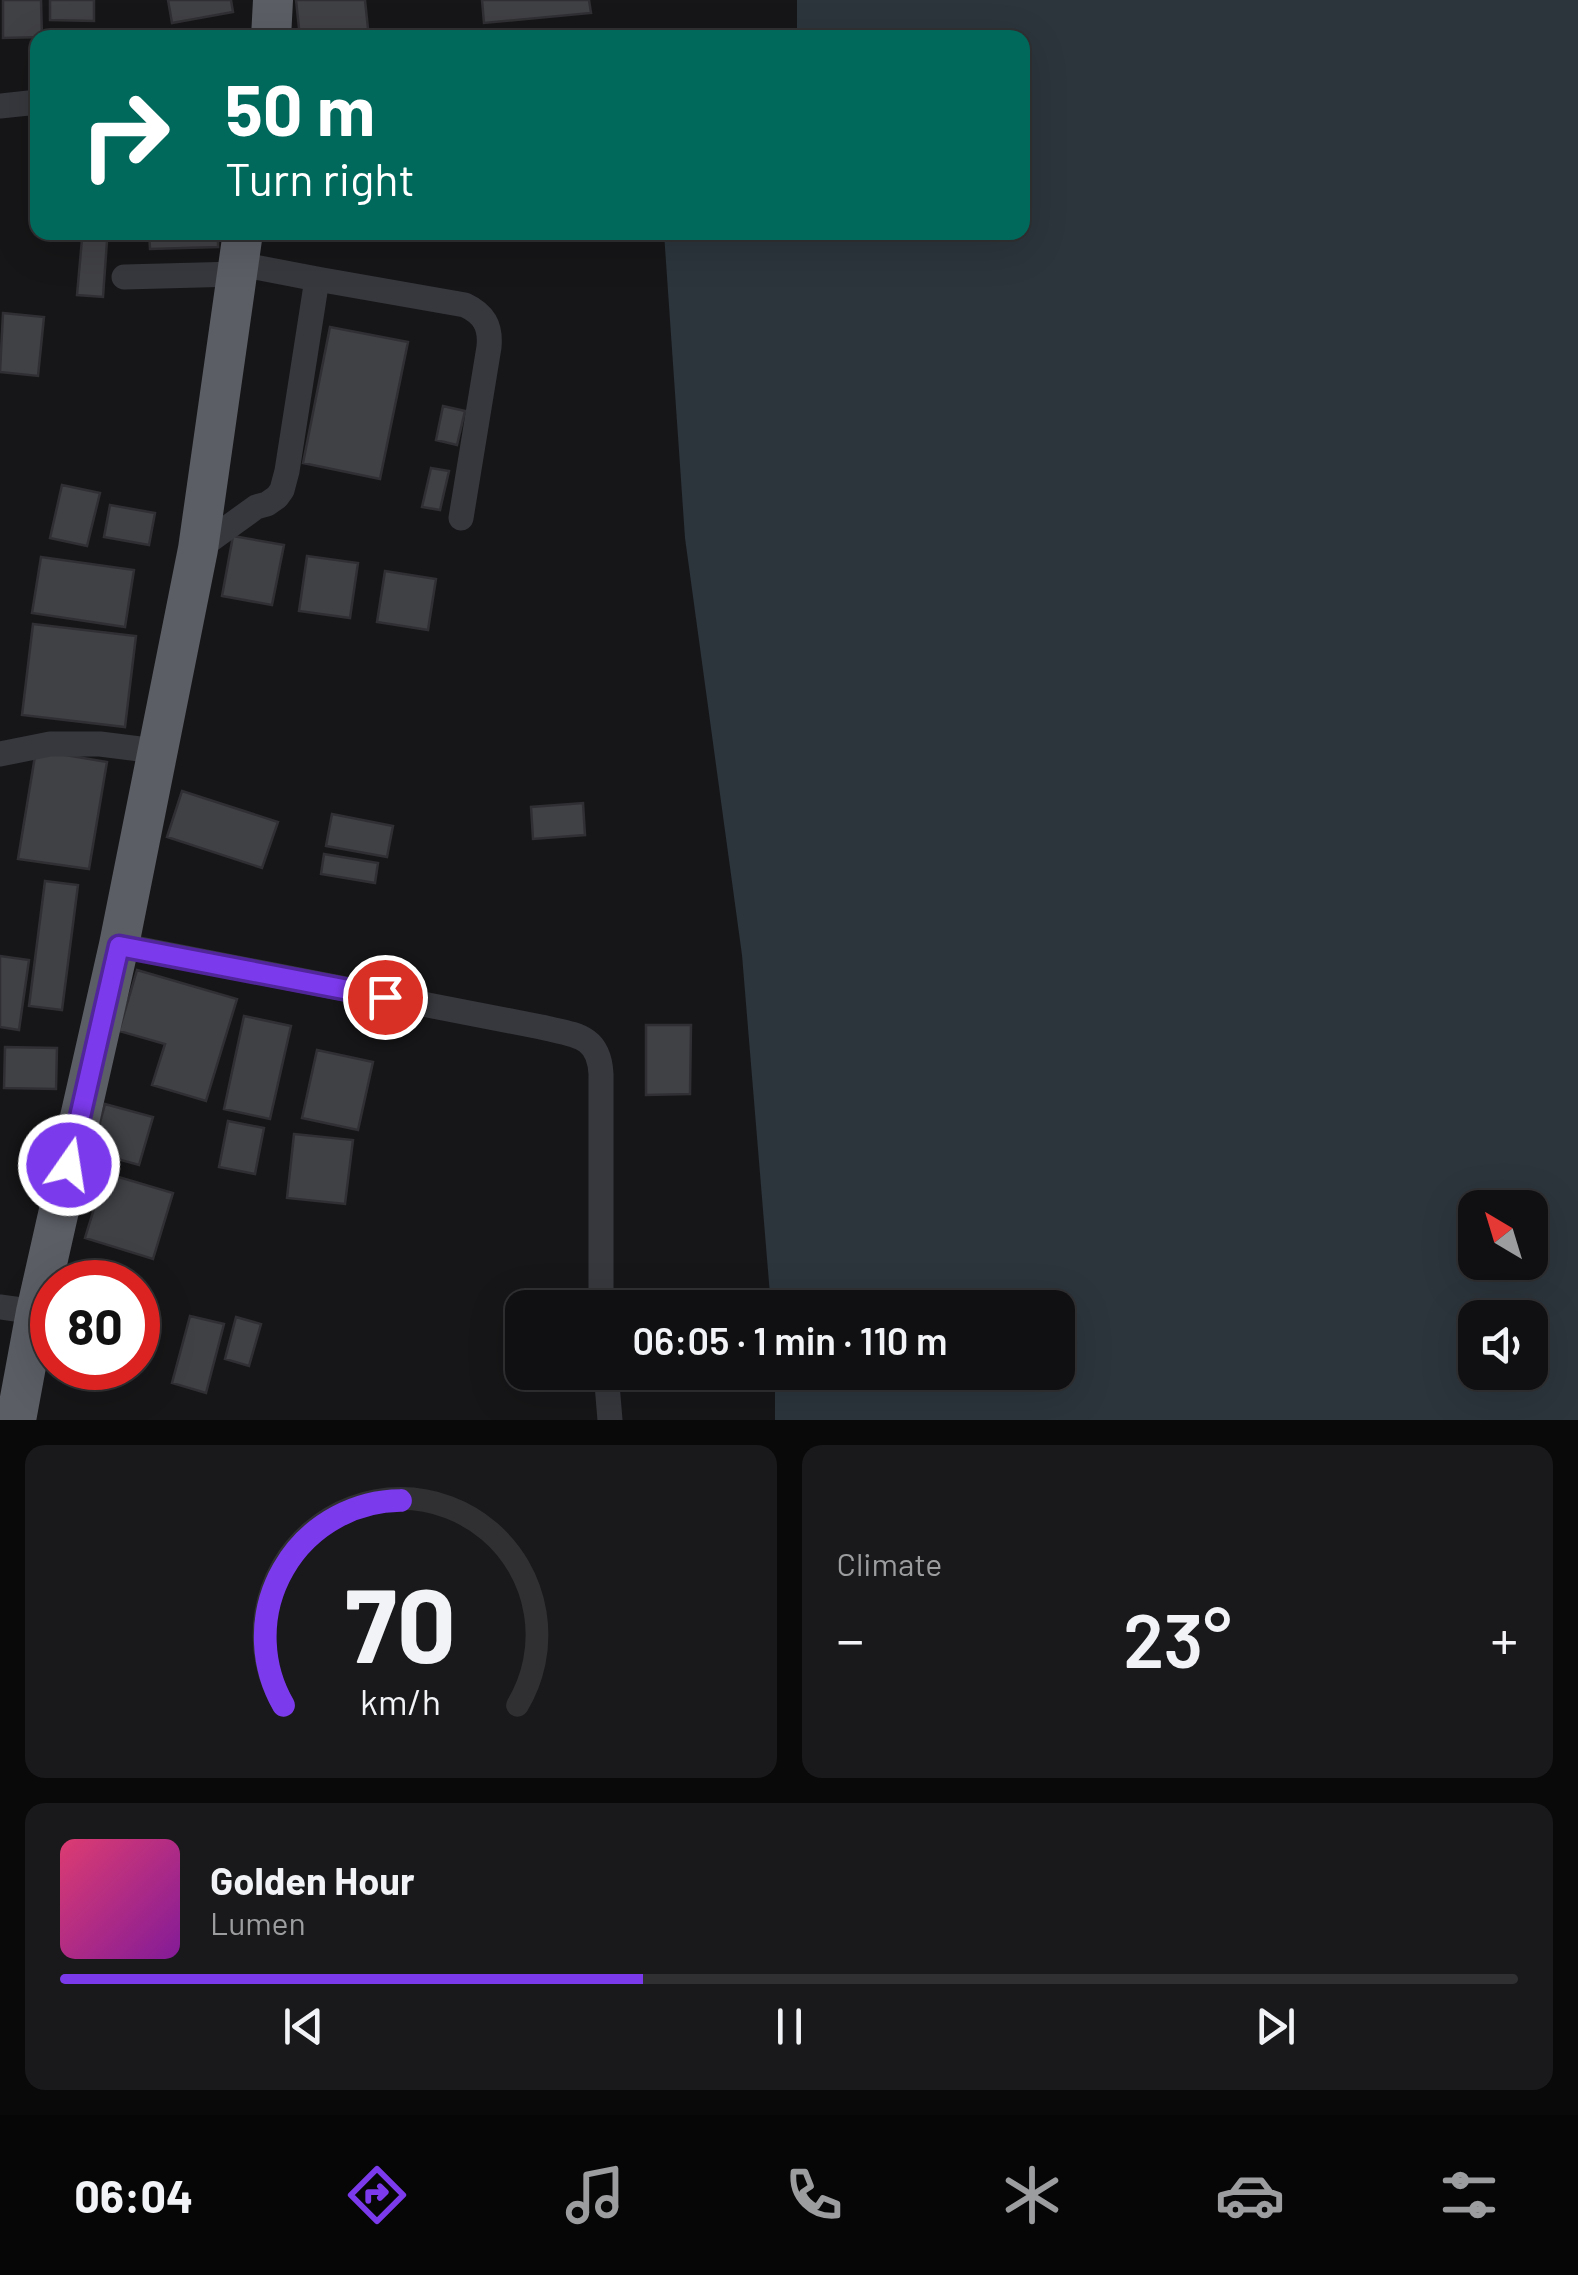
<!DOCTYPE html>
<html lang="en">
<head>
<meta charset="utf-8">
<style>
  :root { --surface:#101012; --page:#19191b; --text:#f1f3f6; --muted:#9c9d9f; --line:#303032; --accent:#7c3aed }
  body { margin:0; font-family:Barlow,sans-serif; background:var(--page); color:var(--text); height:100vh; display:flex; flex-direction:column; font-size:38px; white-space:nowrap }
  * { box-sizing:border-box; margin:0 }
  p { font-size:32px; color:var(--muted) }
  .icon { flex:none; width:55px; height:55px; fill:none; stroke:currentColor; stroke-width:2; stroke-linecap:round; stroke-linejoin:round }
  .map { position:relative; height:1420px; overflow:hidden }
  .details { display:flex; flex-direction:column; gap:25px; padding:25px; background:#09090a; flex:1 }
  .details>* { flex:none }
  .guide { position:absolute; left:30px; top:30px; width:1000px; height:210px; border-radius:20px; box-shadow:0 10px 40px #0002,0 0 0 2px var(--line); background:#00695c; color:#fff; overflow:hidden }
  .needle { width:65px; rotate:322deg }
  .tools { position:absolute; left:1458px; top:1190px; display:grid; gap:20px }
  .tools a { display:grid; place-items:center; width:90px; height:90px; border-radius:20px; background:var(--surface); box-shadow:0 10px 40px #0002,0 0 0 2px var(--line); font-size:50px }
  .speed { position:absolute; left:30px; top:1260px; display:flex; gap:20px; font-size:50px; font-weight:700; text-align:center }
  .speed>* { display:grid; place-content:center; width:130px; height:130px; border-radius:50%; background:var(--surface); box-shadow:0 10px 40px #0002,0 0 0 2px var(--line); line-height:1 }
  .speed .limit { border:15px solid #d22; background:#fff; color:#111 }
  .pin { position:absolute; display:grid; place-items:center; width:85px; height:85px; color:#fff; margin:-42px; border:5px solid #fff; border-radius:50%; box-shadow:0 2px 10px #0007 }
  .me { position:absolute; width:110px; margin:-55px; rotate:13deg; stroke-linejoin:round; filter:drop-shadow(0 0 8px #0008) }
  .turn { display:flex; align-items:center; gap:35px; height:210px; padding:0 30px; font-size:45px }
  .turn .icon { width:130px; height:130px; stroke-width:2.5 }
  .turn b { display:block; font-size:70px; line-height:85px }
  .big { font-size:75px; font-weight:600; line-height:1.1 }
  .details .card { flex:1; display:flex; flex-direction:column; justify-content:center; gap:15px; min-width:0; padding:0 35px; border-radius:20px; background:var(--page) }
  .details .dial { align-items:center; gap:0 }
  .dial svg { height:260px; overflow:visible; fill:none; stroke:var(--line); stroke-width:7; stroke-linecap:round; text-anchor:middle }
  .dial text { fill:var(--text); stroke:none }
  .song { display:flex; align-items:center; gap:30px }
  .cover { width:120px; height:120px; border-radius:15px; background:linear-gradient(135deg,hsl(340 70% 55%),hsl(290 70% 35%)) }
  .played { height:10px; border-radius:5px; background:linear-gradient(90deg,var(--accent) 40%,var(--line) 40%) }
  .keys { display:flex; justify-content:space-around; direction:ltr }
  .heat { display:flex; justify-content:space-between; align-items:center; font-size:55px; direction:ltr }
  .details .tiles { flex:1; display:grid; gap:25px; grid-template-columns:1fr 1fr }
  .card:last-child { grid-column:span 2 }
  .trip { position:absolute; left:505px; top:1290px; width:570px; height:100px; border-radius:20px; background:var(--surface); box-shadow:0 10px 40px #0002,0 0 0 2px var(--line); font-weight:600; line-height:100px; text-align:center }
  .menu { display:flex; height:160px; justify-content:space-around; align-items:center; background:#060607; color:var(--muted) }
  .menu .icon { width:70px; height:70px }
  .menu .selected { color:var(--accent) }
  .menu b { font-size:45px; color:var(--text) }
  .map>svg:first-child { display:block }
  .water { fill:#2c353c; fill-rule:evenodd }
  .building { fill:#404145; stroke:#303034; stroke-width:2.5 }
  .lines { fill:none; stroke-linecap:round; stroke-linejoin:round }
  .minor { stroke:#37383d; stroke-width:25 }
  .trunk { stroke:#5b5e65; stroke-width:40 }
  .route-casing { stroke:#51269a; stroke-width:25 }
  .route { stroke:#7c3aed; stroke-width:18 }
</style>
</head>
<body>
<div class="map">
<svg width="1578" height="1420" viewBox="0 0 1578 1420">
  <rect width="100%" height="100%" fill="#161618"/>
  <!-- water -->
  <path class="water" d="M797 0H1578V1420H775V1373L1058 1372V1308L771 1307 742 955 685 538 664 233 1022 232V38L797 37ZM1475 1208H1530V1262H1475ZM1475 1318H1530V1372H1475Z"/>
  <!-- building -->
  <path class="building" d="M3 0H41L42 37 3 38Z
    M50 0H94V21L50 20Z
    M168 0H231L233 12 172 23Z
    M296 0H365L369 38H300Z
    M482 0H589L591 13 484 23Z
    M49 30 85 31V38H49Z
    M149 232H218V247L150 249Z
    M82 239 107 241 103 297 77 295Z
    M3 313 44 317 38 376 0 372Z
    M330 327 408 342 380 479 303 463Z
    M443 406 465 411 457 445 436 440Z
    M431 468 449 471 440 510 422 507Z
    M62 485 100 493 87 546 50 538Z
    M110 505 155 513 149 545 104 537Z
    M233 536 284 545 272 605 222 596Z
    M307 556 358 563 350 618 299 611Z
    M41 557 134 570 125 627 32 613Z
    M385 571 436 579 428 630 377 622Z
    M33 624 136 636 125 727 22 715Z
    M36 750 107 762 89 869 18 859Z
    M182 791 278 822 262 868 167 837Z
    M583 803 585 835 533 839 531 807Z
    M332 814 393 826 387 857 326 846Z
    M324 854 378 863 375 883 321 874Z
    M45 881 78 885 62 1010 29 1006Z
    M0 956 29 960 19 1030 0 1027Z
    M137 970 237 999 206 1101 152 1085 165 1044 119 1031Z
    M244 1016 291 1026 270 1119 224 1109Z
    M646 1025H691L690 1094 646 1095Z
    M5 1047 57 1048 56 1089 4 1088Z
    M317 1050 373 1062 358 1130 302 1118Z
    M105 1104 153 1117 139 1165 92 1152Z
    M228 1121 264 1128 255 1174 219 1167Z
    M294 1134 353 1140 345 1204 287 1198Z
    M105 1173 173 1193 153 1259 85 1238Z
    M190 1316 224 1324 206 1393 172 1383Z
    M236 1317 261 1324 249 1366 225 1359Z"/>
  <g class="lines">
    <!-- minor -->
    <path class="minor" d="M0 106 38 102
      M124 277 237 274
      M317 279 465 305C484 314 491 326 489 347L461 518
      M198 549 256 507 267 504 277 497 282 490 287 471 317 279 239 264
      M0 754 50 744H100L156 751
      M119 945 541 1027C574 1035 599 1034 601 1074V1308
      M0 1307 36 1312
      M606 1372 610 1420"/>
    <!-- trunk -->
    <path class="trunk" d="M271 38 273 0
      M16 1420 36 1312 119 945 198 549 243 232"/>
  </g>
  <g class="lines">
    <!-- route casing -->
    <g class="route-casing">
      <path id="route" d="M69 1165 119 946 385 997"/>
    </g>
    <!-- route -->
    <use href="#route" class="route"/>
  </g>
</svg>
<div class="tools">
<a><svg class="needle" viewBox="-14 -14 28 28"><path d="M0-13l5 13h-10z" fill="#e53935"/><path d="M0 13l5-13h-10z" fill="#9c9d9f"/></svg></a>
<a><svg class="icon" aria-label="sound" viewBox="0 0 24 24"><path d="M4 9h4l5-4v14l-5-4H4zM17 9q2 3 0 6"/></svg></a>
</div>
<div class="speed"><div class="limit">80</div></div>
<div class="pin" style="left:385px;top:997px;background:#d93025"><svg class="icon" aria-label="arrive" viewBox="0 0 24 24"><path d="M6 21V4h12l-3 4 3 4H6"/></svg></div>
<svg class="me" style="left:69px;top:1165px" viewBox="-20 -20 40 40"><circle r="17" fill="#7c3aed" stroke="#fff" stroke-width="3"/><path d="M0-11L8 9 0 5-8 9z" fill="#fff"/></svg>
<div class="trip">06:05 · 1 min · 110 m</div>
<div class="guide">
<div class="turn"><svg class="icon" aria-label="right" viewBox="0 0 24 24"><path d="M7 20v-9h11M14 6l5 5-5 5"/></svg><div><b>50 m</b>Turn right</div></div>
</div>
</div>
<section class="details">
<div class="tiles">
<div class="card dial"><svg viewBox="0 0 100 80">
<path d="M14 69A42 42 0 1 1 86 69"/>
<path d="M14 69A42 42 0 0 1 50 6" stroke="#7c3aed"/>
<text x="50" y="56" font-size="32" font-weight="700">70</text>
<text x="50" y="72" font-size="11">km/h</text>
</svg></div>
<div class="card"><p>Climate</p>
<div class="heat"><a>−</a><b class="big">23°</b><a>+</a></div>
</div>
<div class="card">
<div class="song"><i class="cover"></i><div><b>Golden Hour</b><p>Lumen</p></div></div>
<div class="played"></div>
<div class="keys"><svg class="icon" aria-label="previous" viewBox="0 0 24 24"><path d="M18 5L8 12l10 7zM5 5v14"/></svg><svg class="icon" aria-label="pause" viewBox="0 0 24 24"><path d="M8 5v14M16 5v14"/></svg><svg class="icon" aria-label="next" viewBox="0 0 24 24"><path d="M6 5l10 7-10 7zM19 5v14"/></svg></div>
</div>
</div>
</section>
<nav class="menu">
<b>06:04</b>
<svg class="icon selected" aria-label="directions" viewBox="0 0 24 24"><path d="M12 3l9 9-9 9-9-9zM9 14v-3h6M13 9l2 2-2 2"/></svg>
<svg class="icon" aria-label="music" viewBox="0 0 24 24"><path d="M9 18V5l10-2v13"/><circle cx="6" cy="18" r="3"/><circle cx="16" cy="16" r="3"/></svg>
<svg class="icon" aria-label="phone" viewBox="0 0 24 24"><path d="M5 4h4l2 5-3 2q2 4 5 5l2-3 5 2v4C11 20 4 13 5 4z"/></svg>
<svg class="icon" aria-label="climate" viewBox="0 0 24 24"><path d="M12 3v18M4 7l16 10M4 17L20 7"/></svg>
<svg class="icon" aria-label="car" viewBox="0 0 24 24"><path d="M5 17H2v-5l4-1 3-4h7l3 4 3 1v5h-3M9 17h6M6 11h13"/><circle cx="7" cy="17" r="2"/><circle cx="17" cy="17" r="2"/></svg>
<svg class="icon" aria-label="filters" viewBox="0 0 24 24"><path d="M4 7h16M4 17h16"/><circle cx="9" cy="7" r="2"/><circle cx="15" cy="17" r="2"/></svg>
</nav>
</body>
</html>
